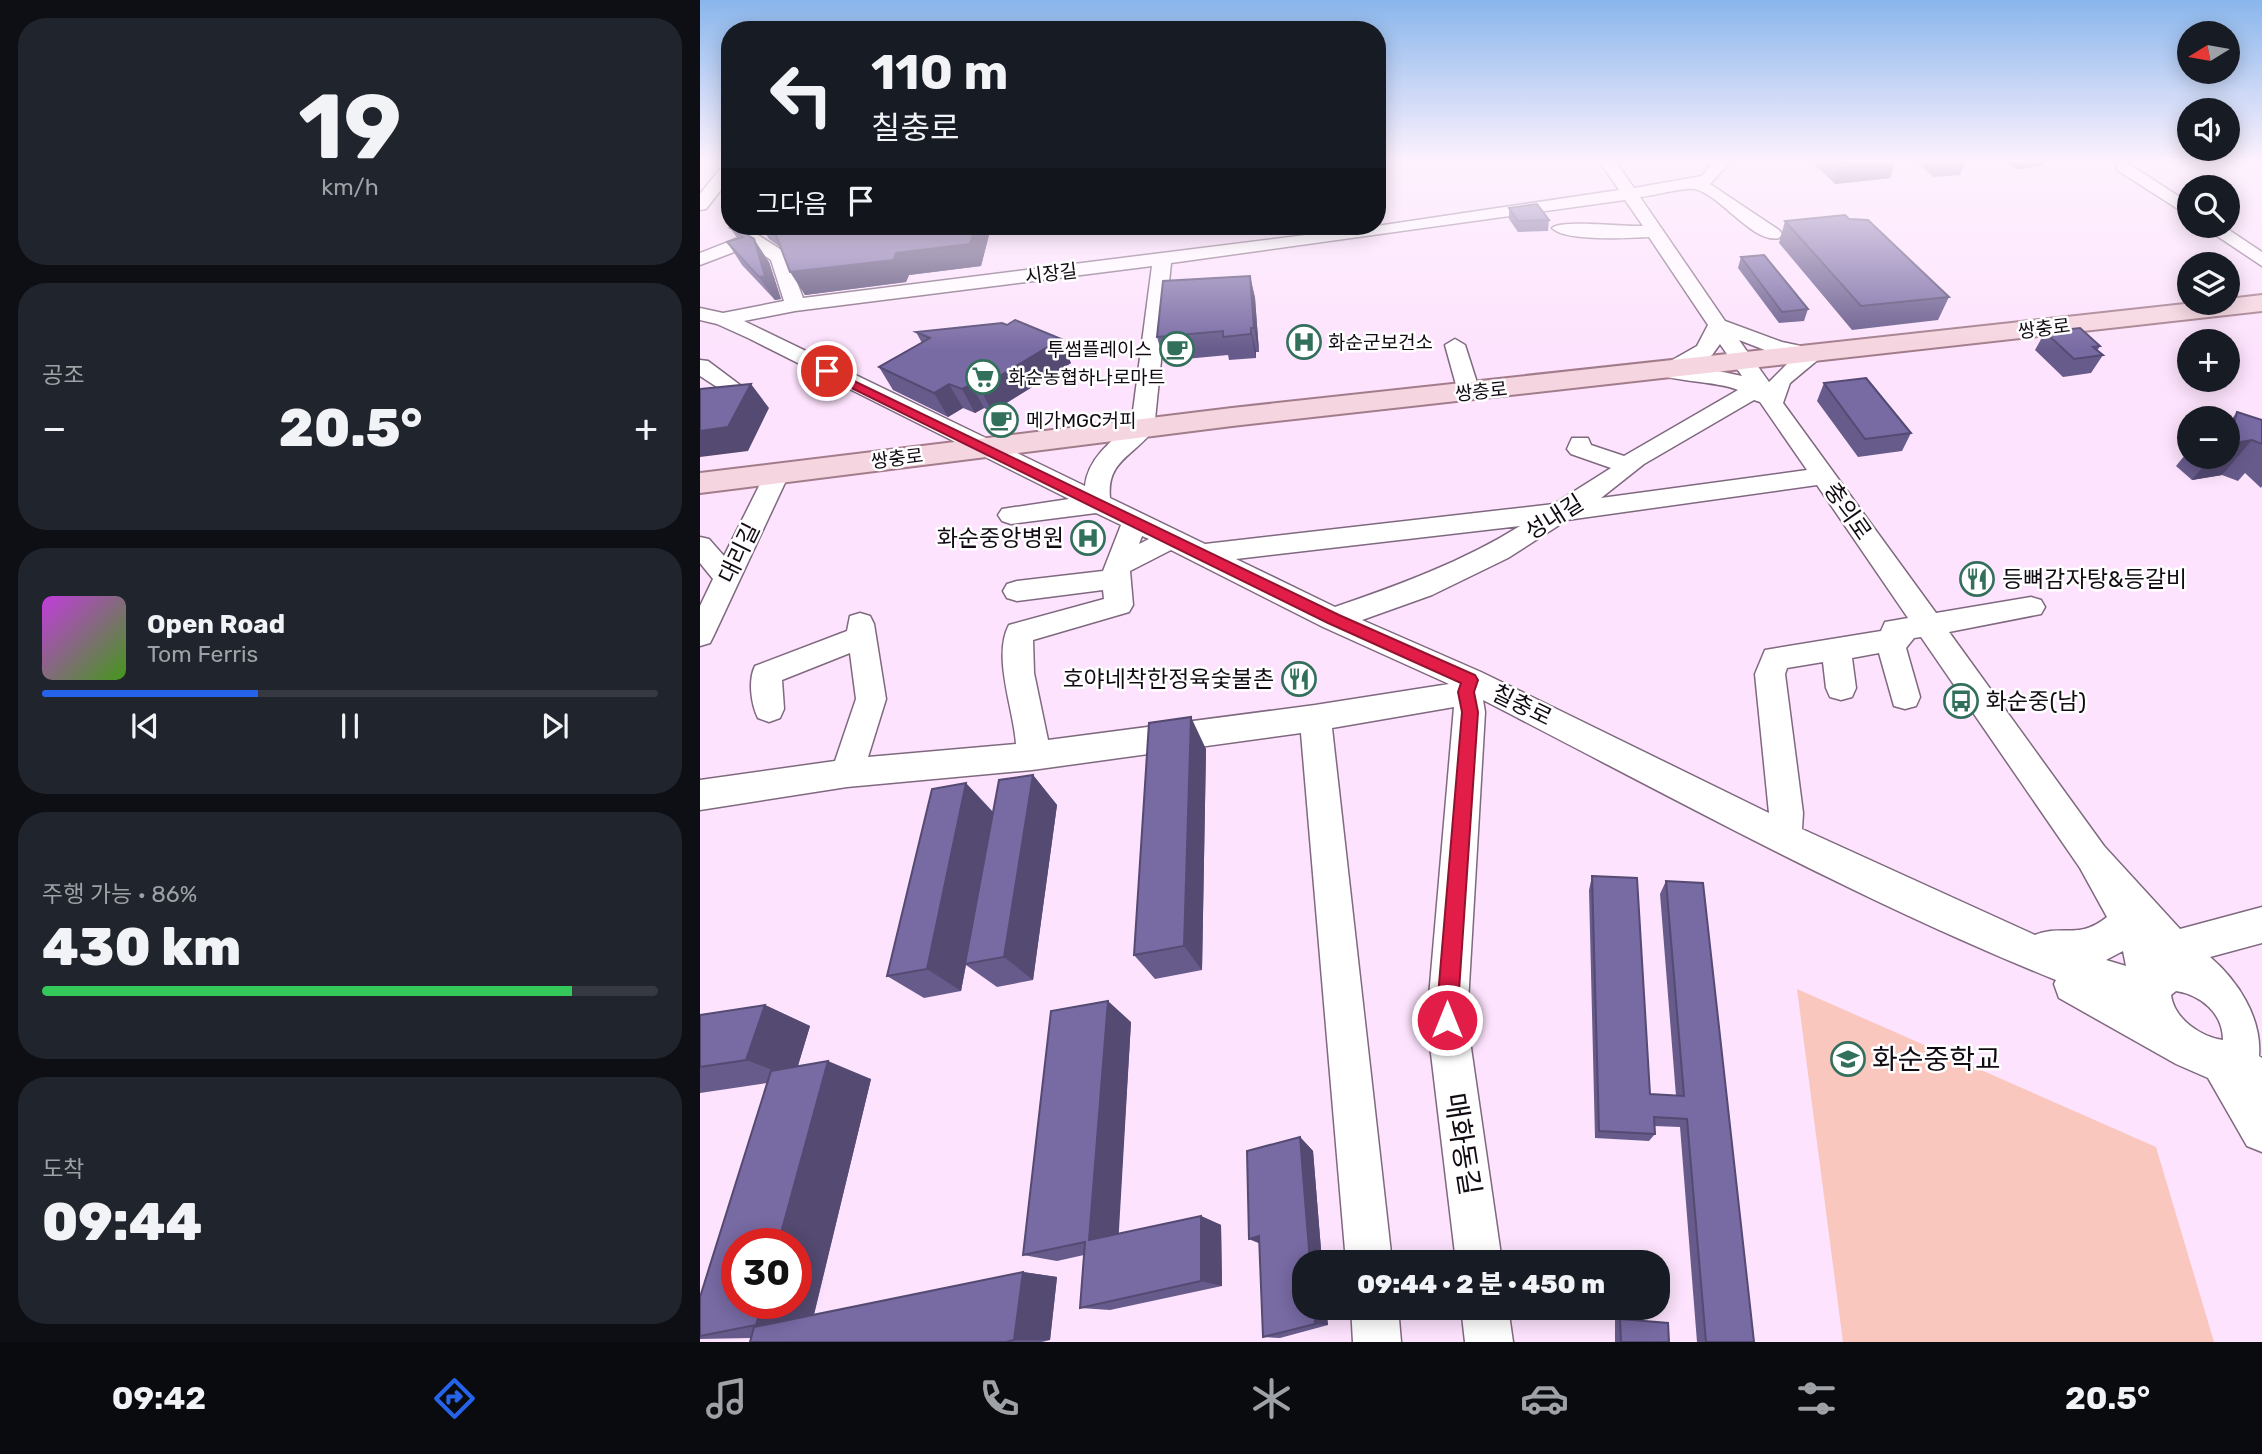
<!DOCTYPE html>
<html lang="ko">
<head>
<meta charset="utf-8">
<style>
  :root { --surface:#171b24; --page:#20242c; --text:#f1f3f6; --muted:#9ea1a6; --line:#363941; --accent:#2563eb }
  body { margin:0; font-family:Rubik,"Noto Sans KR",sans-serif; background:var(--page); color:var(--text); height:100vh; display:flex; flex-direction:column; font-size:26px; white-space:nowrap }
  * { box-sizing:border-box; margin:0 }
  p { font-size:23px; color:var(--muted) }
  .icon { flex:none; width:38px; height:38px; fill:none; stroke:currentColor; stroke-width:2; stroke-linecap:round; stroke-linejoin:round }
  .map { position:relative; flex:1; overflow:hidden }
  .drawer { display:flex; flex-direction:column; gap:18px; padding:18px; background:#0d0f14; width:700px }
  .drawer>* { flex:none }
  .guide { position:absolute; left:21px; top:21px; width:665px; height:214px; border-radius:28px; box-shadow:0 4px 18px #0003; background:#171b24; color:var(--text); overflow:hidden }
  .needle { width:46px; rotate:259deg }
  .controls { position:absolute; left:1477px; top:21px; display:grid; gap:14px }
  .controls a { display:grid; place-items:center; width:63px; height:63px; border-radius:50%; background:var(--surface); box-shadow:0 4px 18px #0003; font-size:35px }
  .speed { position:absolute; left:21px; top:1228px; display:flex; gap:14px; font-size:35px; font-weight:700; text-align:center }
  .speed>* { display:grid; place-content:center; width:91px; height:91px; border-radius:50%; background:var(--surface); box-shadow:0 4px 18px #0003; line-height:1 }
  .speed .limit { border:10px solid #d22; background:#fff; color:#111 }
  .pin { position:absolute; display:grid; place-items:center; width:60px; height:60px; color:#fff; margin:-30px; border:4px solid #fff; border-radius:50%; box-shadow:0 2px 7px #0007 }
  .me { position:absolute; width:77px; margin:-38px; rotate:0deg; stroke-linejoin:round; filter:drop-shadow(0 0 5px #0008) }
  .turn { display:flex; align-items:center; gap:24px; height:147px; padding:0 35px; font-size:32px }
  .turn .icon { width:91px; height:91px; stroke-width:2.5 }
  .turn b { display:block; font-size:49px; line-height:60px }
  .then { display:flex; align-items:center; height:66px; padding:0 35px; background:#0003; gap:14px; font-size:26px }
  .big { font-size:52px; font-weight:800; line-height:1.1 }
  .drawer .tile { flex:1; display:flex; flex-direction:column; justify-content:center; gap:10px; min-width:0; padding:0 24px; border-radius:28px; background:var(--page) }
  .drawer .dial { align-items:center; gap:0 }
  .dial b { font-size:91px; line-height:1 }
  .song { display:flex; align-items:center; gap:21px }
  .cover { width:84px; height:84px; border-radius:10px; background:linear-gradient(135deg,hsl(290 70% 55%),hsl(100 70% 35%)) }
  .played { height:7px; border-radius:4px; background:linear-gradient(90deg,var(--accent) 35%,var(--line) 35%) }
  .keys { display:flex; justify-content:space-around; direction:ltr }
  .heat { display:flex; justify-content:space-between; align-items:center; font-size:38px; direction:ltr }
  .charge { height:10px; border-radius:5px; background:linear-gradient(90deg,#34c759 86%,var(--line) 0) }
  .trip { position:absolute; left:592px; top:1250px; width:378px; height:70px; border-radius:28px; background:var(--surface); box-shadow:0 4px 18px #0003; font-weight:800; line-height:70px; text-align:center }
  .tab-bar { display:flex; height:112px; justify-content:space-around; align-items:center; background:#090b0e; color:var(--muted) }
  .tab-bar .icon { width:49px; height:49px }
  .tab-bar .selected { color:var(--accent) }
  .tab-bar b { font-size:32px; color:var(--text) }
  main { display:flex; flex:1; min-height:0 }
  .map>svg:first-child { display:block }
  .green { fill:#fac7bf }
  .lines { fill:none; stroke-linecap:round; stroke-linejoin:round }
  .minor-casing { stroke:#7f697f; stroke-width:3 }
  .major-casing { stroke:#a27c8a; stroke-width:4 }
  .minor { fill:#fff; fill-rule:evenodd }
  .major { fill:#f5d5df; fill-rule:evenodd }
  .wall { fill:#675b8c }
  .shaded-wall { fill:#544a72 }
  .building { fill:#786aa3; stroke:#544a72; stroke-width:2 }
  .route { fill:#e11d48; stroke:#92132f; stroke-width:2 }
  .labels { text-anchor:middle; stroke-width:5; stroke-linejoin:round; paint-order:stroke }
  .far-street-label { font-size:19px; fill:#130b13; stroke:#fff }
  .far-poi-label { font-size:19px; fill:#130b13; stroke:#fff; text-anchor:start }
  .street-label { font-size:23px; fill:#130b13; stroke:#fff }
  .poi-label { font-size:23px; fill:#130b13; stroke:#fff; text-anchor:end }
  .near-poi-label { font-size:28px; fill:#130b13; stroke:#fff; text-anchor:start }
  .near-street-label { font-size:28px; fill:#130b13; stroke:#fff }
</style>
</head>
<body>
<main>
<section class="drawer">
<div class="tile dial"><b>19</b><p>km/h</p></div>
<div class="tile"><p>공조</p>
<div class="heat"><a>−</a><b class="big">20.5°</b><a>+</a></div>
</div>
<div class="tile">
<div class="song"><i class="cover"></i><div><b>Open Road</b><p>Tom Ferris</p></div></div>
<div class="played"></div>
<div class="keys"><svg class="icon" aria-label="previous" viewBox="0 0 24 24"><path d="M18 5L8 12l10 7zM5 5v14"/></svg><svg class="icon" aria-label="pause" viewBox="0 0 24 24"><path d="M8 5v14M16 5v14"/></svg><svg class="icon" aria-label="next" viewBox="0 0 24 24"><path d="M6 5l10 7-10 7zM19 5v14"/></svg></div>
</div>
<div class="tile"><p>주행 가능 · 86%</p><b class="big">430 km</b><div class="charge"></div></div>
<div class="tile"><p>도착</p><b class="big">09:44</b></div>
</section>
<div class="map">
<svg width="1562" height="1342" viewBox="0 0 1562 1342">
  <rect width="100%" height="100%" fill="#fde3fd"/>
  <!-- green -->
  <path class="green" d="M1097 989 1456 1147 1514 1342H1143Z"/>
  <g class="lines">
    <!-- minor casing -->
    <g class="minor-casing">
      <path id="minor" d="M30 162V178L6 209 0 210V194L24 164Z
        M900 162H916L934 188 1002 176 1013 162H1030L1010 184 1079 230 1082 234 1079 238C1053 244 1022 196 995 189 984 187 953 196 940 197L1025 321 1082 342 1120 350 1124 354 1120 358 1090 383 1083 403 1236 613 1331 597 1341 600 1345 607 1341 614 1249 632 1404 846 1480 929 1562 907V943L1510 957C1537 980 1562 1017 1559 1056L1562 1058V1152L1547 1146 1508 1078 1476 1064 1359 998 1354 984 1356 980C1159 901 972 797 783 700L785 712 767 1020 802 1262H756L727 1020 754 707 632 728 692 1262H646L601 733 332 770 147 787 0 810V780L135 761 156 699 150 653 82 680 84 709 80 718 69 722 58 718C51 704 48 680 55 666L147 631 150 616 160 613 170 616 174 624 186 699 168 757 316 744C314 710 292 656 309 625L404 599 403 590 317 601 307 598 303 591 307 584 317 581 403 571 421 525 396 513 311 524 302 521 298 515 302 509 369 499 48 338 17 324 0 320V308L23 313 84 301 71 260 50 246 0 265V253L41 237 32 226H50L58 235 86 253 103 298 677 226 919 190ZM925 200 943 226C925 227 860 219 852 228 865 242 930 238 949 237L1008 325 997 346 953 371C960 381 1020 381 1038 390L924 456 891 445 888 438H872L867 449 871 454 911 468 854 504 505 544 410 498C406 460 436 455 454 429L471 263ZM452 266 431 426C410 441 388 459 385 486L44 321 95 311ZM1039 340 1070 352 1094 357 1069 382ZM1020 344 1042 376 994 366 1012 355ZM1054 400 1060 402 1107 470 901 498 944 464ZM1117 485 1208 618 1185 622 1181 631 1065 650 1055 674 1069 813 781 672 662 620 732 595 808 558 867 520ZM820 526C762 562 699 585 635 607L536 559ZM442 536 449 539 439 544ZM471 550 623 627 749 684 615 705 348 740 334 673 333 640 429 612 433 605 430 571ZM1221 637 1380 868 1407 917C1379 940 1362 924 1335 935L1102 829 1103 813 1085 674 1087 668 1123 662 1126 688 1130 697 1141 700 1152 697 1156 688 1152 658 1179 653 1194 706 1205 709 1216 706 1220 697 1206 648 1214 638ZM1423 951 1426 966 1406 960ZM1476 991C1501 995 1523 1013 1523 1040 1501 1037 1474 1019 1471 995Z
        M1417 164H1429L1489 203V216L1417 170Z
        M1502 226H1523L1562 252V266Z
        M755 339 765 345 780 392 777 397 769 399 758 392 745 345Z
        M0 360 8 361 40 385 30 404 0 417V401L13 395 17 387 0 376Z
        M78 464 87 466 90 472 14 635 10 643 0 646V606L13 579 0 563V537L9 539 24 556 69 466Z
        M651 1307H698L701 1342H653Z
        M761 1307H808L813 1342H765Z"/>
    </g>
    <!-- major casing -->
    <g class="major-casing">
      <path id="major" d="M1562 295V311L532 426 0 493V473L532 408 1494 303H1528V299Z"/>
    </g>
    <!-- minor -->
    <use href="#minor" class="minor"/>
    <!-- major -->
    <use href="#major" class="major"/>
  </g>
  <!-- wall -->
  <path class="wall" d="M1112 162H1195L1190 178 1135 184Z
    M1218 162H1266L1260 175 1234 177 1218 164Z
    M1307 162H1344L1342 166 1316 169Z
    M809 208 849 220 848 231 818 232 809 219Z
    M1149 219 1249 297 1238 320 1152 330 1079 243 1085 221Z
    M61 226H288L290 231 281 266 209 275 206 282 105 295 80 247 69 239Z
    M35 227 69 262 81 299 75 300 42 265 27 242 38 239 30 228Z
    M1041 257 1108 309 1104 321 1079 323 1038 268Z
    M550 276 555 298 559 352H556V358L529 360 528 355 464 361 457 337Z
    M216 332 371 363 292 412 284 408 275 413 263 408 248 417 193 390 179 367 222 343Z
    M1345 332 1400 346 1397 351 1403 355 1391 373 1363 377 1335 350Z
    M1124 383 1211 433 1202 451 1158 457 1117 401Z
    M1537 412 1562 420V486L1561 488 1545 473 1538 481 1522 475 1492 480 1476 466 1489 450V457H1528V424Z
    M506 749 502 970 455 979 434 955Z
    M333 775 357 805 333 980 297 987 266 965 261 991 224 998 187 976 293 812Z
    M892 876 950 1094 976 1096 960 894 966 881 1054 1342H997L980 1127 954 1126 955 1134 949 1141 895 1138 889 890Z
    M65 1005 110 1026 98 1066 171 1079 114 1315 323 1272 357 1277 350 1340 342 1342H50L51 1338 0 1339V1297L67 1083 0 1093V1015Z
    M431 1022 418 1234 501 1216 521 1225 522 1286 410 1310 380 1308 384 1255 357 1261 323 1255Z
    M600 1137 613 1151 622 1262H604V1307H626L628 1325 580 1338 563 1337 559 1243 549 1239Z
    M920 1319 969 1342H915V1320Z"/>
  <!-- shaded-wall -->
  <path class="shaded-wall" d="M1195 162 1190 178 1135 184 1139 168Z
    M1319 162H1344L1342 166 1316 169Z
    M276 226H288L290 231 281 266 209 275 206 282 105 295 90 272Z
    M54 239 69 262 81 299 75 300 59 277Z
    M550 276 555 298 559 352 554 328Z
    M551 328 556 352V358L551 334Z
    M361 339 371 363 292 412 280 388Z
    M51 384 69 408 48 451 0 457V431Z
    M249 384 263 408 248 417 234 393Z
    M271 384 284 408 275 413 262 389Z
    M1552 440 1522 475 1492 480 1511 457H1528V444Z
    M491 717 506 749 502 970 484 946Z
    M333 775 357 805 333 980 304 957Z
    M266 783 294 813 261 991 227 969Z
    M408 1001 431 1022 418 1247 389 1240Z
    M65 1005 110 1026 94 1078 46 1060Z
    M128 1061 171 1079 111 1326 56 1325 62 1304H96V1244H78Z
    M600 1137 613 1151 622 1262H610Z
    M501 1216 521 1225 522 1286 501 1281Z
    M559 1236 566 1246 549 1239Z
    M323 1272 357 1277 350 1340H314Z
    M614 1307H626L628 1325 615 1324Z"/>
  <!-- building -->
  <path class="building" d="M1133 162H1194L1139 168Z
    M837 204 849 220 818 221 809 208Z
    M1145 215 1149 219 1168 220 1249 297 1161 306 1085 221Z
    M68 226H276L270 244 196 253 194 260 90 272 74 230Z
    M35 227 54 239 65 276 59 277 27 242 43 237 30 228Z
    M1064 255 1108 309 1082 312 1041 257Z
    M550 276 554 328H551V334L523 337V331L457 337 463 281Z
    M315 320 361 339 280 388 271 384 262 389 249 384 234 393 179 367 230 338 216 332 302 323 307 325Z
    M1380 328 1400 346 1393 347 1403 355 1374 359 1345 332Z
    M1166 378 1211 433 1165 439 1124 383Z
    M51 384 28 427 0 431V389Z
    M1537 412 1562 420V444L1552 440 1528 444V428L1533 427Z
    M491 717 484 946 434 955 449 723Z
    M333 775 304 957 265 964 299 780Z
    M266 783 227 969 187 976 232 789Z
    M892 876 937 878 950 1094 984 1096 966 881 1003 883 1054 1342H1006L987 1119 954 1117 955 1134 899 1131Z
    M408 1001 389 1240 501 1216V1281L380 1308 385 1242 323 1255 351 1011Z
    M65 1005 46 1060 0 1067V1015Z
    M128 1061 78 1244H37V1304H62L56 1325 0 1336V1297L71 1071Z
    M600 1137 610 1262H604V1307H614L615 1324 563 1337 559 1236 549 1239 547 1151Z
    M323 1272 314 1340 306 1342H50L54 1327Z
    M920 1319 968 1323 969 1342H921Z"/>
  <!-- sky -->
  <linearGradient id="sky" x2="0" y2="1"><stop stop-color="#89b6ec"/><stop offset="0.46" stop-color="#fef2fe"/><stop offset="1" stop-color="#fef2fe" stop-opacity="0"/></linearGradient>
  <rect width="1562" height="350" fill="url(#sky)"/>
  <!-- route -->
  <path class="route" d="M127 368 639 615 775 675 778 680 774 692 778 712 757 1020 754 1027 747 1030 739 1027 736 1020 762 712 758 692 761 683 628 623 123 374 121 371Z"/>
  <!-- icons -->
  <defs>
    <g id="hospital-ring" transform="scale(1.75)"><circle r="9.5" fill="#fff" stroke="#33705c" stroke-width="1.5"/><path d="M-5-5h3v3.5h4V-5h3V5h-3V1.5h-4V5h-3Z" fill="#33705c"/></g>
    <g id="cafe-ring" transform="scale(1.75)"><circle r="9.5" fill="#fff" stroke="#33705c" stroke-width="1.5"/><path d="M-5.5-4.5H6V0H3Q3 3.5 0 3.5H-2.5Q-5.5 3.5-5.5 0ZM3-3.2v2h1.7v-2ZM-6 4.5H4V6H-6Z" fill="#33705c"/></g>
    <g id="supermarket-ring" transform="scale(1.75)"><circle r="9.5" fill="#fff" stroke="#33705c" stroke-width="1.5"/><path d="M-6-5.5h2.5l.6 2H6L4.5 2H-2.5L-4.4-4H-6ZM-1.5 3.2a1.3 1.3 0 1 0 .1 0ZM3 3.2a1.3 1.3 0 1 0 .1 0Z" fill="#33705c"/></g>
    <g id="restaurant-ring" transform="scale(1.75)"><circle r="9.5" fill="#fff" stroke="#33705c" stroke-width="1.5"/><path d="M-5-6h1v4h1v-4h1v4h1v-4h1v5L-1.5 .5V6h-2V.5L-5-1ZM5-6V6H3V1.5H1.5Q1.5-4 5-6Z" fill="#33705c"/></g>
    <g id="bus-ring" transform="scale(1.75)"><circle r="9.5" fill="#fff" stroke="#33705c" stroke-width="1.5"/><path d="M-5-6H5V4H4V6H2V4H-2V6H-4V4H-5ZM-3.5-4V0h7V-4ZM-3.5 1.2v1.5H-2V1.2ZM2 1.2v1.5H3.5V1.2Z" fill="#33705c"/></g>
    <g id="school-ring" transform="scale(1.75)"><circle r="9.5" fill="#fff" stroke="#33705c" stroke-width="1.5"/><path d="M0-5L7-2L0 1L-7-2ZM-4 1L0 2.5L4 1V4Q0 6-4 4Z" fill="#33705c"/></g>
  </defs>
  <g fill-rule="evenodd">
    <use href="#hospital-ring" x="604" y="342"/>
    <use href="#cafe-ring" x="477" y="349"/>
    <use href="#supermarket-ring" x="283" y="377"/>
    <use href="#cafe-ring" x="301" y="420"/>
    <use href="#hospital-ring" x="388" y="538"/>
    <use href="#restaurant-ring" x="1277" y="579"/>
    <use href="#restaurant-ring" x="599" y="679"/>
    <use href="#bus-ring" x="1261" y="701"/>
    <use href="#school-ring" x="1148" y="1059"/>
  </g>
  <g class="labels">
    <!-- far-street labels -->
    <g class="far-street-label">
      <text transform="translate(351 273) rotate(-7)" y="7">시장길</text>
      <text transform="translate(1344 328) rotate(-7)" y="7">쌍충로</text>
      <text transform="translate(781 391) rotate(-6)" y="7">쌍충로</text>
      <text transform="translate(197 458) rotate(-7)" y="7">쌍충로</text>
    </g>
    <!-- far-poi labels -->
    <g class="far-poi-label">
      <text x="628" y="349">화순군보건소</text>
      <text x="452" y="356" text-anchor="end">투썸플레이스</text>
      <text x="308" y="384">화순농협하나로마트</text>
      <text x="326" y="427">메가MGC커피</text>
    </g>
    <!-- street labels -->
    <g class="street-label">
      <text transform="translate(1148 511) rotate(55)" y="8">충의로</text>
      <text transform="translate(854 517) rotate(-32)" y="8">성내길</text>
      <text transform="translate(39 553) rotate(-64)" y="8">대리길</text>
      <text transform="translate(822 705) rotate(26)" y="8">칠충로</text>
    </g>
    <!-- poi labels -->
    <g class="poi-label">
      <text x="364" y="546">화순중앙병원</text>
      <text x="1302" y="587" text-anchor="start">등뼈감자탕&amp;등갈비</text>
      <text x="574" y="687">호야네착한정육숯불촌</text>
      <text x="1286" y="709" text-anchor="start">화순중(남)</text>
    </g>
    <!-- near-poi labels -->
    <g class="near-poi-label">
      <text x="1172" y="1069">화순중학교</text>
    </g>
    <!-- near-street labels -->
    <g class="near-street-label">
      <text transform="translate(763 1144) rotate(81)" y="10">매화동길</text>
    </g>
  </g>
</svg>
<div class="controls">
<a><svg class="needle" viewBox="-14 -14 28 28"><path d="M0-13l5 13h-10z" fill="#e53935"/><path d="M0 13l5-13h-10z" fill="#9ea1a6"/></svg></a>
<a><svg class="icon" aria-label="sound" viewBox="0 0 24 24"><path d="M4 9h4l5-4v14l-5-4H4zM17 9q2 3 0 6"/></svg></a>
<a><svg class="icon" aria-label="search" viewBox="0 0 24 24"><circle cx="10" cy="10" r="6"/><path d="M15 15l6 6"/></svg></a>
<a><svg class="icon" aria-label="layers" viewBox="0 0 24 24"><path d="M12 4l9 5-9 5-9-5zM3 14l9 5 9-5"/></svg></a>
<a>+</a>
<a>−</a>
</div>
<div class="speed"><div class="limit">30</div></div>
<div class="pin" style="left:127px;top:371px;background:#d93025"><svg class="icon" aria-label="arrive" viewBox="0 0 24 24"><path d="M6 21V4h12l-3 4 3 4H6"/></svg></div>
<svg class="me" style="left:747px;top:1020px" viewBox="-20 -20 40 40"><circle r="17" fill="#e11d48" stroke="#fff" stroke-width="3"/><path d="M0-11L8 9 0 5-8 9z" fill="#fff"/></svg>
<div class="trip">09:44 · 2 분 · 450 m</div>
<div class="guide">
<div class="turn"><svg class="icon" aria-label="left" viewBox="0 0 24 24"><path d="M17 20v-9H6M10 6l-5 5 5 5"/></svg><div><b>110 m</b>칠충로</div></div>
<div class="then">그다음<svg class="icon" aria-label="arrive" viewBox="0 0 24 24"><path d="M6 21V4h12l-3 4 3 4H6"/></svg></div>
</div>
</div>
</main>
<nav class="tab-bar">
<b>09:42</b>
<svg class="icon selected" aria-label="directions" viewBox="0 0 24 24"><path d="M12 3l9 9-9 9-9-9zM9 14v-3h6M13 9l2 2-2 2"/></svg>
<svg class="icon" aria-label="music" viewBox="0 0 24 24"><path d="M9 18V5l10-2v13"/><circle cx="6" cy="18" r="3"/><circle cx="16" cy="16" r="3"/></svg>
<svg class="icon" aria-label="phone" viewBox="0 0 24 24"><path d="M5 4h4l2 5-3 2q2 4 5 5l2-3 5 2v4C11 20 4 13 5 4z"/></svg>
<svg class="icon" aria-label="climate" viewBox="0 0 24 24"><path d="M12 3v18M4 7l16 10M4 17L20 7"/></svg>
<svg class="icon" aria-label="car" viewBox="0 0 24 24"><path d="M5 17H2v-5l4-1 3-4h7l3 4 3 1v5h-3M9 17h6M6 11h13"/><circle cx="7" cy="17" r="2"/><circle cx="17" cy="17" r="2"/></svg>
<svg class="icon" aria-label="filters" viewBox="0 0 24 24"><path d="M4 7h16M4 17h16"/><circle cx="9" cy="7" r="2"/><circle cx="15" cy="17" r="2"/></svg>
<b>20.5°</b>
</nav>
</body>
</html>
